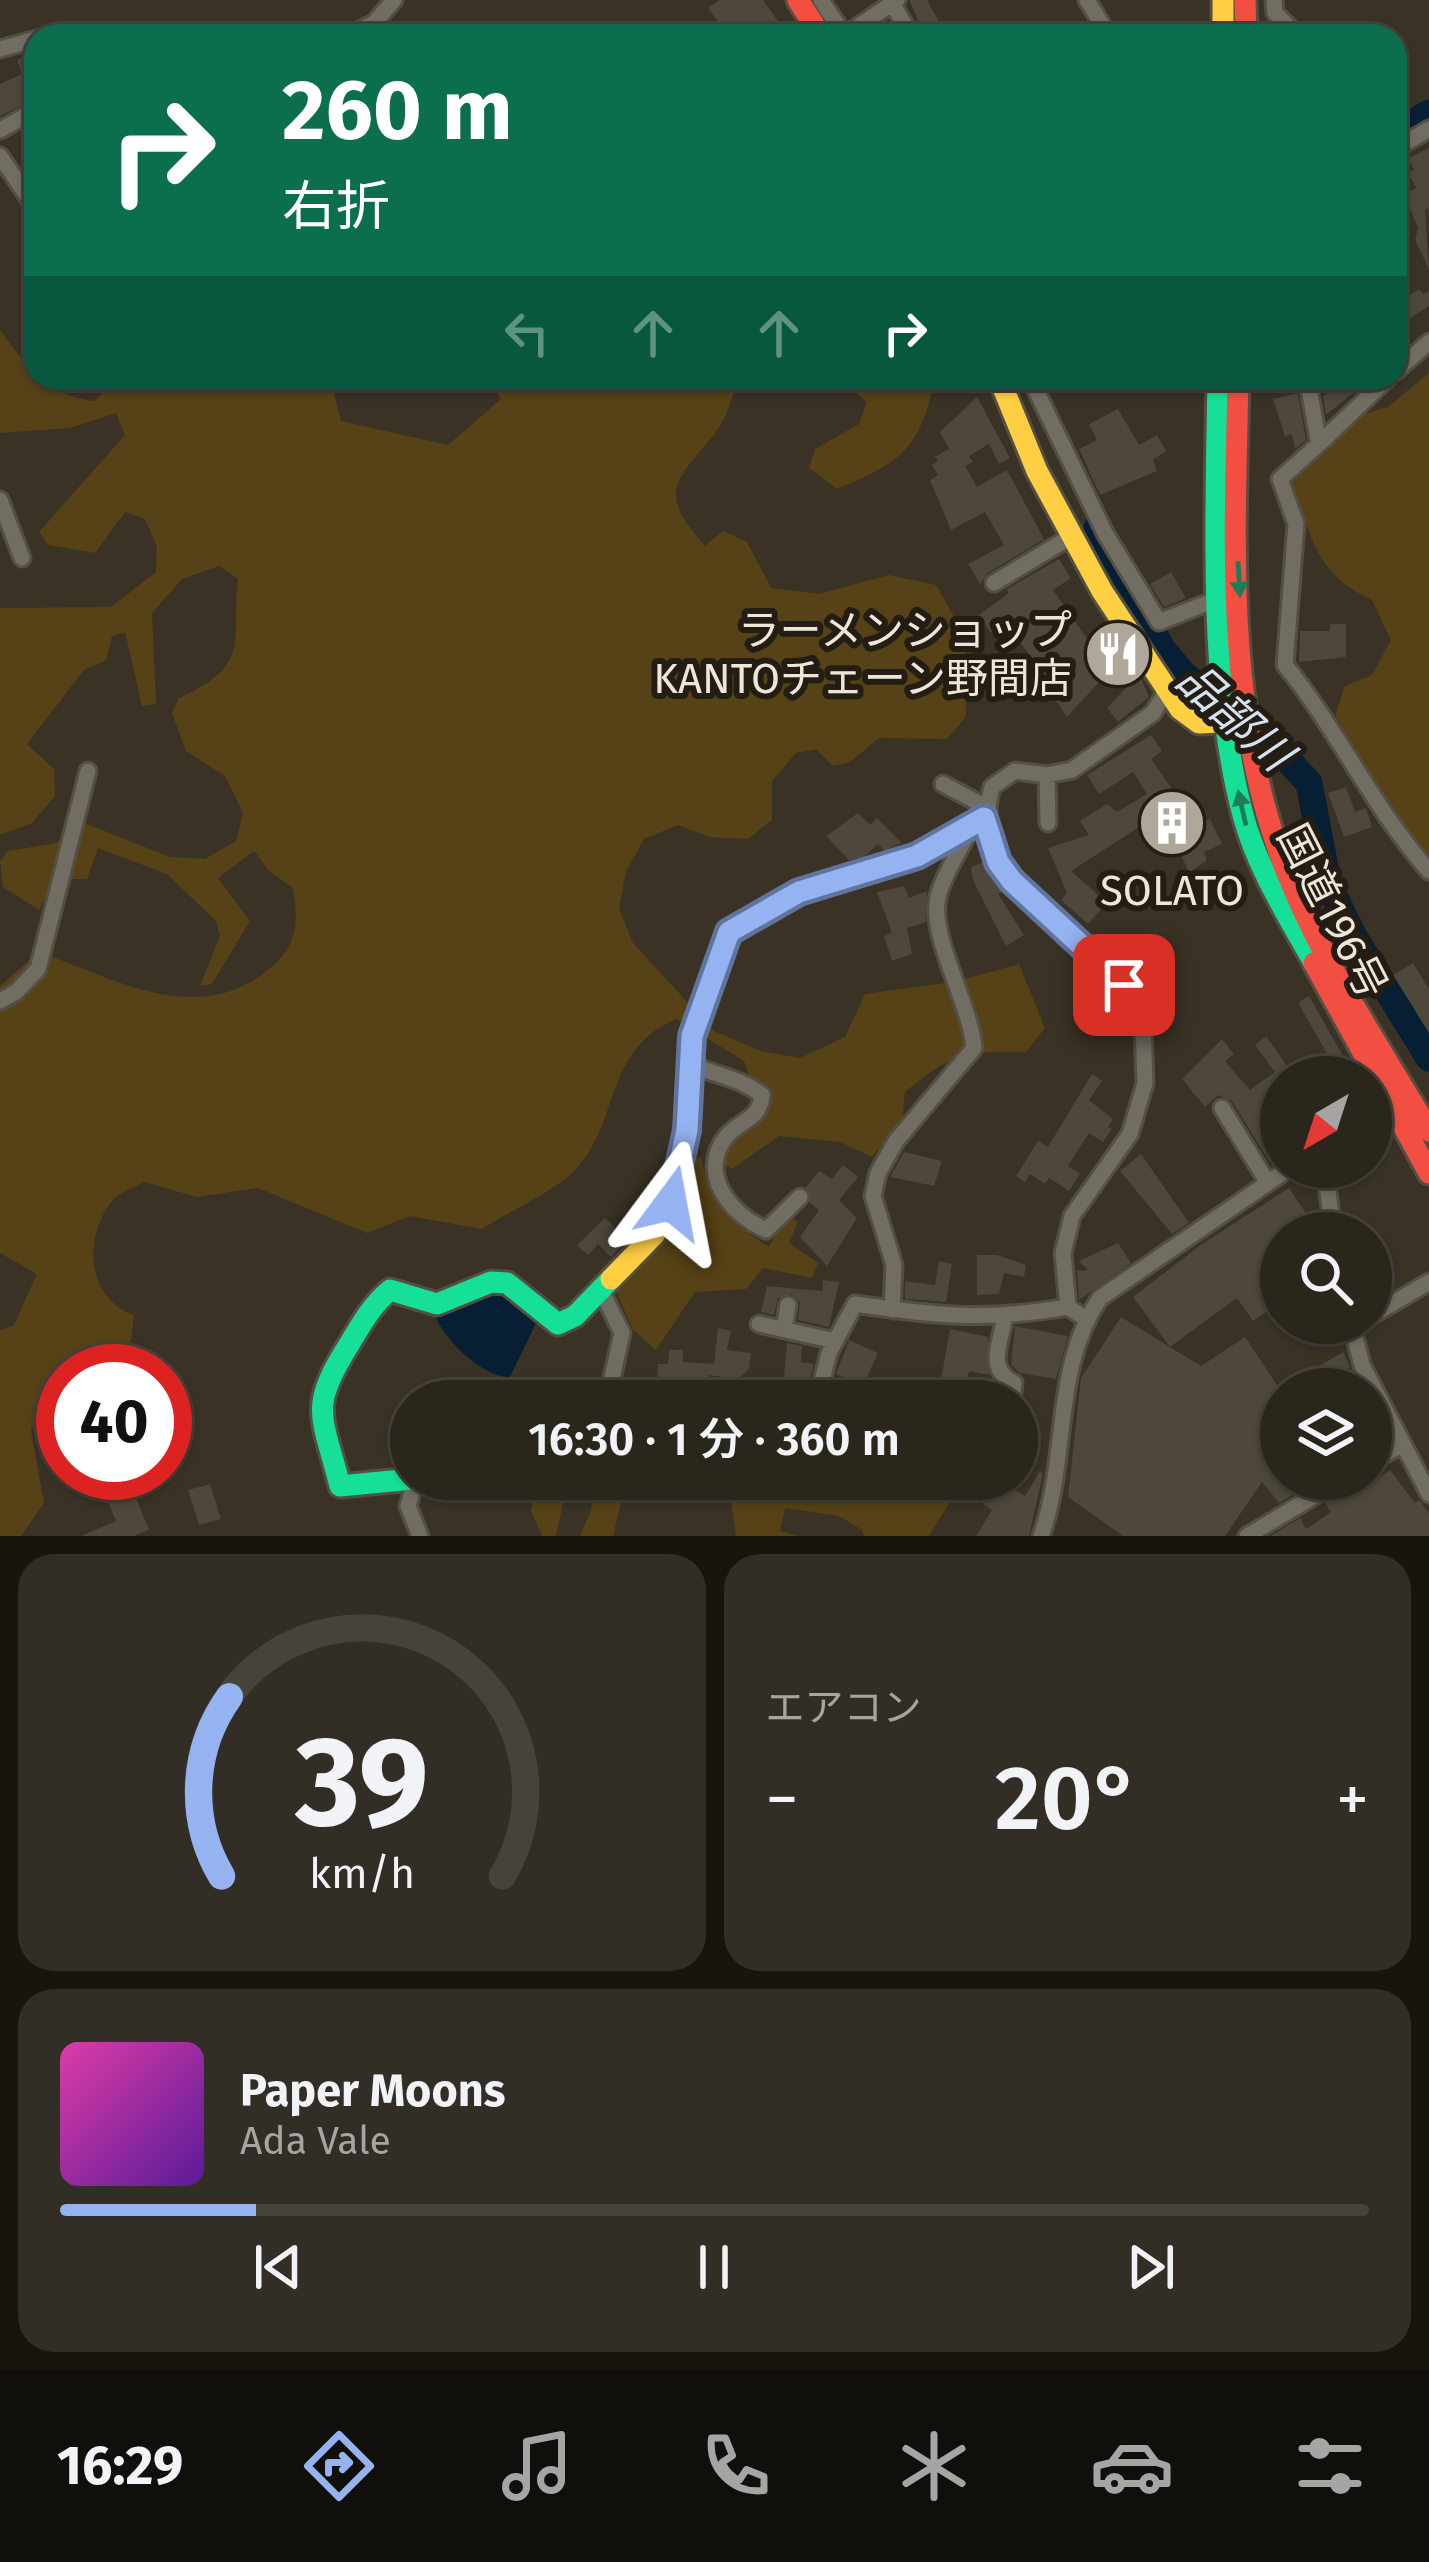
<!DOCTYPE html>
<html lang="ja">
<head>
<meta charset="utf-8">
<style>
  :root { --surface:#2b261c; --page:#332e25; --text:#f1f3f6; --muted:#a6a5a3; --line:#47433b; --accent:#95b2f1 }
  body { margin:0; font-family:"Fira Sans","Noto Sans JP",sans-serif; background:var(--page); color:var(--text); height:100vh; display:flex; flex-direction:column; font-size:45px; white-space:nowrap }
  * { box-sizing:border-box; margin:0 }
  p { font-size:39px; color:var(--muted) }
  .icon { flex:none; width:66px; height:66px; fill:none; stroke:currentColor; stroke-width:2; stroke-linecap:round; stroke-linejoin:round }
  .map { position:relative; height:1536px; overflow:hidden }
  .drawer { display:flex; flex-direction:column; gap:18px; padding:18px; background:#18150f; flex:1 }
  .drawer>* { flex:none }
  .banner { position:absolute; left:24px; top:24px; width:1383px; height:366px; border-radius:36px; box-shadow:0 3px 9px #0004,0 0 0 3px var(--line); background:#0b6e4f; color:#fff; overflow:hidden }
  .needle { width:78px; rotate:219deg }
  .buttons { position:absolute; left:1260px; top:1056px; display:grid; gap:24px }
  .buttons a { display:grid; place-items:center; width:132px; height:132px; border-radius:50%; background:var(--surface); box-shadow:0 3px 9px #0004,0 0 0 3px var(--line); font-size:60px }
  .speed { position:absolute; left:36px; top:1344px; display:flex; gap:24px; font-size:60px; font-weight:700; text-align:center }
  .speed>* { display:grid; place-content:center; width:156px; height:156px; border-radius:50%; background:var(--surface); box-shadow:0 3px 9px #0004,0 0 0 3px var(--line); line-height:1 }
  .speed .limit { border:18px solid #d22; background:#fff; color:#111 }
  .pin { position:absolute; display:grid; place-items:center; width:102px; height:102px; color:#fff; margin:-51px; border-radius:24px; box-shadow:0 6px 18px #0006 }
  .me { position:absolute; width:132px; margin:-66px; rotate:13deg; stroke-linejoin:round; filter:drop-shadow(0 0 9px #0008) }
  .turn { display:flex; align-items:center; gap:42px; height:252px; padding:0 60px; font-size:54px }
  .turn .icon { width:156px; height:156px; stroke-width:2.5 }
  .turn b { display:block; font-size:84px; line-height:102px }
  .lanes { display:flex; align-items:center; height:114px; padding:0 60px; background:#0003; justify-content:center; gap:60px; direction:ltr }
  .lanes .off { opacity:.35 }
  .big { font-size:90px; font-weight:600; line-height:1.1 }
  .drawer .card { flex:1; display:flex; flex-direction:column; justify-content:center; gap:18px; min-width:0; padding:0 42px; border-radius:36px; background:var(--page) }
  .drawer .dial { align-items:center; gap:0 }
  .dial svg { height:312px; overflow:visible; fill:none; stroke:var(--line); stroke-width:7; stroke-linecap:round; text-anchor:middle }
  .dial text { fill:var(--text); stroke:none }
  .song { display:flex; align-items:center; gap:36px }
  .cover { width:144px; height:144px; border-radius:18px; background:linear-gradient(135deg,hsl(320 70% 55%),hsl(270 70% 35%)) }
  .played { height:12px; border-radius:6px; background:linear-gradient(90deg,var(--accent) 15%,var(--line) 15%) }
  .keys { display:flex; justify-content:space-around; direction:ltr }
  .heat { display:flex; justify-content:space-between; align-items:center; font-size:66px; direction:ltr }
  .drawer .tiles { flex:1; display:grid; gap:18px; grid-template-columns:1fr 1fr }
  .card:last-child { grid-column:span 2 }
  .trip { position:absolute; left:390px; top:1380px; width:648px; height:120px; border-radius:60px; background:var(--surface); box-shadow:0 3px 9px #0004,0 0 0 3px var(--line); font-weight:600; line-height:120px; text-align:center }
  .menu { display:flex; height:192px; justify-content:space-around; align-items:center; background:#110f0b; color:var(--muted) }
  .menu .icon { width:84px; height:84px }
  .menu .current { color:var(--accent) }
  .menu b { font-size:54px; color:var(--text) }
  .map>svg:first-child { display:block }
  .green { fill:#564216 }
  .water { fill:#071f34 }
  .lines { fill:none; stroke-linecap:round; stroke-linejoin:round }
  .river { stroke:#071f34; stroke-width:27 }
  .building { fill:#4d473c }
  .street-casing { stroke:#544f43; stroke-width:21 }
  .fast-casing { stroke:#544f43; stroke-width:27 }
  .slow-casing { stroke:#544f43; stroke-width:27 }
  .jam-casing { stroke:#544f43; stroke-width:27 }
  .street { stroke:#726d62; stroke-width:15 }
  .fast { stroke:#16e098; stroke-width:21 }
  .slow { stroke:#ffcf43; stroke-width:21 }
  .jam { stroke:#f24e42; stroke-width:21 }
  .oneway { fill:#1c7e56 }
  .route-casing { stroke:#61749d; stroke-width:30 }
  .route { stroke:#95b2f1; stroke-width:21 }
  .labels { text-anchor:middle; stroke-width:12; stroke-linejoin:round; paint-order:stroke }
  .poi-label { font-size:42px; fill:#eee6d8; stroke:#231d13; text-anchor:end }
  .street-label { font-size:42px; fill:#eee6d8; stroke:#231d13 }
  .water-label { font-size:45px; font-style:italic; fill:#d4e2f1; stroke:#231d13 }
</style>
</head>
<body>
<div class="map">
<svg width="1429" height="1536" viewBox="0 0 1429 1536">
  <rect width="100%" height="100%" fill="#393225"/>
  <!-- green -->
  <path class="green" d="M0 330C25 364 49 397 94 401L118 378H330L341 421 448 445 501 399 489 378H612L615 383 635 386 645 378H740C732 395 727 418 716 432 677 481 655 490 705 546L723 531 747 542 771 588 819 594 889 575 936 585 965 636 966 717 947 739 879 738 850 762 833 766 816 749 796 753 772 781V820L748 839 709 837 678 825 644 839 626 872 619 909 633 943 714 1031 760 1051 800 1058 845 1037 865 994 959 981 1019 964 1045 1028 1026 1052C964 1051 953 1053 905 1092L902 1122 872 1157 840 1142 779 1136 732 1169 718 1162 755 1093 744 1061 676 1019C600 1052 622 1128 570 1175 545 1196 510 1211 482 1229L410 1216 367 1233 258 1188 197 1197 144 1182C134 1188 117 1194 111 1202 82 1241 88 1299 134 1315L131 1341 89 1371H63V1390L49 1400 31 1430 44 1503 21 1536H0V1331L14 1325 37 1274 0 1253V986L39 952C118 980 202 1031 275 964 298 943 299 915 292 887L270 872 254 851 218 878 250 921 212 984 200 986 220 936 216 921 167 874 98 848 87 879H55L39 910 3 887 0 861 8 851 56 843 82 822 170 857 205 859 236 841 243 813 225 776 186 751 172 713 179 698C252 665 231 644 238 579L219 566 182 579 152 613 156 704 142 706 125 632 112 636 106 660 84 670 27 744 54 769 55 796 32 823 0 835V608L111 607 156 572 157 547 145 519 125 512 95 553 48 545 39 532 125 435 116 413 70 428 0 433Z
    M1429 373V859L1389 805 1335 715 1345 686 1372 675 1391 640 1372 600C1315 574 1312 537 1292 482L1328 449 1340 421 1388 407Z
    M839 378H928L933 386C919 451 897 464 837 489L809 468 815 449 859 424 867 402Z
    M690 1157 701 1158C710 1203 731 1223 769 1247L787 1213 798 1222 789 1243 818 1263 812 1278 763 1268 746 1289 695 1292 656 1350 633 1330 617 1293C662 1242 678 1226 690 1157Z
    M525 1479H564L567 1485 556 1536H542L531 1511 535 1490Z
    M595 1479H664L649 1492 623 1494 613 1536H580L591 1511Z
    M709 1479H980L969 1494H955L929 1536H864L862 1530 839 1516 785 1508 780 1531 798 1536H736L729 1486Z"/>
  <!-- water -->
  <path class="water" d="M487 1292H507L537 1321 510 1377C484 1379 441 1337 435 1314Z"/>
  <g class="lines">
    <!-- river -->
    <path class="river" d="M813 0 837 36
      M1395 134 1429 113
      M1097 528 1162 649 1183 674 1283 755 1309 783 1328 883 1353 935 1429 1058"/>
  </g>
  <!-- building -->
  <path class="building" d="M719 0H763L778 21 770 27 777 36H729L708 8Z
    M909 0H927L947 36H925Z
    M30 54 36 69V98L0 116V84L22 74 17 60Z
    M1429 148V208L1425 210 1429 269 1415 240 1418 228 1404 194 1416 188 1408 173 1414 170 1408 158Z
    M1419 289 1423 294 1429 291V306L1395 328V305Z
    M1350 378 1363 385 1326 415 1323 396Z
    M1298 393 1306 440 1295 449 1292 435 1285 436 1273 399Z
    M977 397 1010 458 999 464 989 444 969 456 973 462 965 466 977 487 1007 470 1044 539 988 573 980 584 968 564 1004 545 985 512 951 530 930 480 938 475 932 465 938 461 935 457 949 449 940 432Z
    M1118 409 1139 445 1157 435 1166 451 1153 460 1157 471 1100 495 1079 449 1097 440 1089 424Z
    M1059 559 1071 578 1053 590 1088 640 1102 625 1125 654 1067 717 1048 689 1024 668 1033 660 1006 624 991 633 979 615 1009 593 1007 589Z
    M1171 572 1186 598 1164 607 1150 584Z
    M1330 624H1346V657L1299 662 1300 631H1330Z
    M1139 674 1149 697 1118 722 1107 708Z
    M1151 735 1162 751 1151 759 1184 806 1171 814 1182 831 1210 819 1222 844 1204 852 1207 860 1189 873 1177 845 1169 850 1152 822 1144 824 1071 871 1107 903 1088 924 1061 900 1067 893 1048 848 1089 835 1080 821 1107 804 1117 812 1147 794 1133 772 1099 794 1087 775Z
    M1346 787 1355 812 1366 808 1372 827 1344 837 1328 793Z
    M858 813 870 825 877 818 902 843 885 851 878 844 864 857 849 860 826 836Z
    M986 861 1003 891 998 894 1024 935 1006 946 973 880 971 867Z
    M904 886 909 898 927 891 926 922 907 928 912 954 892 961 884 936 892 933 877 892Z
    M1413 963 1429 989V1033L1393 975Z
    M1309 996 1344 1058 1333 1064 1298 1003Z
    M1266 1036 1292 1073 1281 1077V1159L1272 1166 1232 1101 1218 1095 1205 1107 1182 1079 1222 1039 1234 1054 1225 1061 1250 1090 1275 1072 1255 1045Z
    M1092 1074 1102 1081 1089 1100 1113 1119 1108 1127 1112 1129 1103 1142 1089 1133 1068 1166 1080 1174 1069 1191 1049 1178 1045 1184 1030 1174 1025 1182 1016 1176 1038 1141 1048 1147Z
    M904 1152 942 1161 934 1186 890 1177Z
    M1141 1154 1189 1223 1172 1234 1120 1171Z
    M843 1165 858 1177 839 1200 857 1218 827 1266 800 1237 819 1210 810 1203 806 1187 819 1171 832 1179Z
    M1289 1188 1319 1233H1281V1302L1253 1321 1237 1298 1170 1347 1133 1297 1202 1244Z
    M605 1218 628 1240 611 1257 598 1244 588 1255 577 1245Z
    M1118 1243 1131 1263 1079 1300 1077 1271 1088 1270 1079 1261Z
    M977 1255H997L1026 1265 1024 1277 1004 1273 999 1294 977 1295Z
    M939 1261 952 1264 946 1302 905 1299V1281L935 1285Z
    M823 1280 839 1282 829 1327 798 1320 800 1302 791 1294 778 1298 774 1315 761 1312 767 1286 822 1291Z
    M1121 1317 1201 1366 1245 1337 1281 1391V1479H1303L1308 1486 1279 1503 1262 1482 1225 1536H1123L1068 1497 1081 1378Z
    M1015 1326 1068 1336 1056 1379 1020 1373 1011 1365Z
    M718 1328 731 1331 727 1350 751 1353 749 1369 738 1379 707 1375 719 1387 714 1401H699L679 1379 678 1401H657L658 1364H668L669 1350H683V1362L714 1364Z
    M950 1329 988 1337 989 1375 969 1371 962 1401 939 1391Z
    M849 1340 878 1353 863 1385 836 1374Z
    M787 1343 802 1346 801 1362 814 1364 805 1401H782Z
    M1343 1352 1350 1367 1315 1389 1306 1374Z
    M1390 1470 1415 1503 1419 1500 1429 1513V1536H1270L1300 1518 1306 1529 1331 1512 1325 1503 1350 1489 1355 1479 1364 1488Z
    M1040 1471 1043 1474 1029 1536H976L992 1510 982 1503 997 1479 1025 1496Z
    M96 1473H126L149 1530 134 1536H81L116 1521Z
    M210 1484 221 1519 199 1525 188 1490Z"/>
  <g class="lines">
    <!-- street casing -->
    <g class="street-casing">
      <path id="street" d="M821 0 845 36
        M1087 0 1109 36
        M1274 0 1275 13 1298 36
        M892 3 911 36
        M52 36H101
        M347 36 374 23 394 0
        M844 36 897 0
        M0 49 36 39
        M0 130 36 110
        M1395 149 1429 129
        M0 156 36 209
        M1395 372 1429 342
        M1030 378 1105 533 1159 622 1220 598
        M1307 378 1319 444 1280 479 1296 524 1285 665C1338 730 1373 808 1429 871
        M1319 444 1388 378
        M0 500 22 558
        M994 583 1072 536
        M1047 775 1048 823
        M943 784 986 807
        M0 1001 16 992 38 969 88 771
        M691 1064C716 1076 739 1077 762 1095 760 1121 739 1120 726 1137 697 1174 731 1215 766 1230L800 1197
        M1222 1108 1268 1183
        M1371 1124 1402 1113
        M1325 1167 1333 1233
        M602 1292 622 1333 607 1401
        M892 1310 894 1265 873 1196 878 1173 896 1141 974 1048C970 1001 926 932 939 893 946 870 962 847 972 825
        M1371 1316 1429 1282
        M1005 1317C1000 1344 986 1369 1014 1383L1012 1401
        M1086 1319 1068 1307 1063 1253 1072 1216 1130 1134 1145 1083 1143 1024 1125 984 1011 881C989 849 982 824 992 787L1015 771 1047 775 1072 770 1153 713 1167 690
        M1351 1323 1362 1365 1429 1494
        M759 1324 835 1341
        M784 1329 788 1305
        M728 1394 734 1401
        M817 1401 829 1353 855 1304C936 1316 987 1321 1068 1307
        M1371 1462 1403 1444
        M416 1479 408 1506 420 1536
        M1041 1536C1069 1458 1052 1369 1100 1298L1291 1167
        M1247 1536 1343 1479"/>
    </g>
    <!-- fast casing -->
    <g class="fast-casing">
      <path id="fast" d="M1218 378C1216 512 1208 686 1243 815 1257 868 1288 916 1314 963
        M412 1479 340 1486C322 1414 308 1409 350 1343 362 1323 372 1305 390 1290L437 1304 491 1282 507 1283 558 1324 575 1316 611 1279"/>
    </g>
    <!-- slow casing -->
    <g class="slow-casing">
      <path id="slow" d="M1223 0V36
        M999 378 1037 471 1102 591 1180 709 1199 723 1240 721
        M611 1279 654 1235 671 1203 687 1130 693 1037 729 932 799 892 917 857 984 818"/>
    </g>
    <!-- jam casing -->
    <g class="jam-casing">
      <path id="jam" d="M798 0 821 36
        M1245 0 1246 36
        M1238 378C1235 535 1225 699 1278 849 1313 949 1376 1040 1429 1131
        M1314 963 1429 1173"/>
    </g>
    <!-- street -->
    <use href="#street" class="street"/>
    <!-- fast -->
    <use href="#fast" class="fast"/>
    <!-- slow -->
    <use href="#slow" class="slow"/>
    <!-- jam -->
    <use href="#jam" class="jam"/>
  </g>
  <!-- one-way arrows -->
  <defs><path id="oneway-solid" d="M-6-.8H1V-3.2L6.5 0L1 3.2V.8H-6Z" transform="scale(3)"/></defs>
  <g class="oneway">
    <use href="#oneway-solid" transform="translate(1239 579) rotate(87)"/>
    <use href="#oneway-solid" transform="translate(1242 808) rotate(-103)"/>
  </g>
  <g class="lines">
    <!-- route casing -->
    <g class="route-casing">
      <path id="route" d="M671 1203 687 1130 692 1036 729 932 799 892 917 856 984 818 998 862 1012 881 1124 985"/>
    </g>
    <!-- route -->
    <use href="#route" class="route"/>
  </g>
  <!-- icons -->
  <defs>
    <g id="restaurant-disc" transform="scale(3.45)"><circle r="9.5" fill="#afa799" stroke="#231d13"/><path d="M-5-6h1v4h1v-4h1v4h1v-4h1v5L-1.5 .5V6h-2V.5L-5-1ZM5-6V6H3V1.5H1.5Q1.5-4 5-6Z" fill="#fff"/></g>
    <g id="building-disc" transform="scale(3.45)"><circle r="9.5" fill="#afa799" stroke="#231d13"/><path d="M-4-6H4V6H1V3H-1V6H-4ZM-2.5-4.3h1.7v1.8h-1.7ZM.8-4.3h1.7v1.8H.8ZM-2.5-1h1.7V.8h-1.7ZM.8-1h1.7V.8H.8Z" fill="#fff"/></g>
  </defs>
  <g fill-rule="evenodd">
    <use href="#restaurant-disc" x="1118" y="654"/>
    <use href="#building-disc" x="1172" y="823"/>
  </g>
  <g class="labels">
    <!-- poi labels -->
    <g class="poi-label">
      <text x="1072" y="645">ラーメンショップ<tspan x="1072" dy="48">KANTOチェーン野間店</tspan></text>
      <text x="1172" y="905" text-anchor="middle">SOLATO</text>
    </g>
    <!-- street labels -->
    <g class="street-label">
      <text transform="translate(1333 911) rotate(63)" y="15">国道196号</text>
    </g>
    <!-- water labels -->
    <g class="water-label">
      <text transform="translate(1235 716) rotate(42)" y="16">品部川</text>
    </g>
  </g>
</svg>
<div class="buttons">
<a><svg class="needle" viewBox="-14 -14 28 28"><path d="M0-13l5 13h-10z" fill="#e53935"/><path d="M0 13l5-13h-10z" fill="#a6a5a3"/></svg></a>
<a><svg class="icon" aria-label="search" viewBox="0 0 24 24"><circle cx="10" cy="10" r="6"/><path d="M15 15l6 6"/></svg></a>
<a><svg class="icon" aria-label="layers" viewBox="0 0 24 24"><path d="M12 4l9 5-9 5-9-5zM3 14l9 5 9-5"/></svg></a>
</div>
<div class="speed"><div class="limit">40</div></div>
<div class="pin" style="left:1124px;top:985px;background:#d93025"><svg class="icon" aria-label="arrive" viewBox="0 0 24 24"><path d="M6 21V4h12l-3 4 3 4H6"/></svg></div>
<svg class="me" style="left:671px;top:1203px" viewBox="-20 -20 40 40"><path d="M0-17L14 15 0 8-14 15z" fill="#95b2f1" stroke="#fff" stroke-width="4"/></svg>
<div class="trip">16:30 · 1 分 · 360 m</div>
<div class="banner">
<div class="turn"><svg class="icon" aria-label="right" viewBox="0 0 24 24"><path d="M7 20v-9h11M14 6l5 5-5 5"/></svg><div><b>260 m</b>右折</div></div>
<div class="lanes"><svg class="icon off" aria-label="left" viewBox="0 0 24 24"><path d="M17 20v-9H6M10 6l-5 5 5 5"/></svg><svg class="icon off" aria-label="ahead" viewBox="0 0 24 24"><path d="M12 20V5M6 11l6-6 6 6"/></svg><svg class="icon off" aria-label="ahead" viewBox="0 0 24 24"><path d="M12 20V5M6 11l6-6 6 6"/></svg><svg class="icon" aria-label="right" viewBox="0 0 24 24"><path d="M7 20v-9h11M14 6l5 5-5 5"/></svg></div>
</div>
</div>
<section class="drawer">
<div class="tiles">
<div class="card dial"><svg viewBox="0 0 100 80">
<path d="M14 69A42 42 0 1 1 86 69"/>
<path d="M14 69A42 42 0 0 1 16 23" stroke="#95b2f1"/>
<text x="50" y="56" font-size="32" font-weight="700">39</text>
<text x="50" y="72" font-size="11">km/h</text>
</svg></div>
<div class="card"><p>エアコン</p>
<div class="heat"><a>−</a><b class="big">20°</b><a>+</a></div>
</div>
<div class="card">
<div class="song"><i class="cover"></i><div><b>Paper Moons</b><p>Ada Vale</p></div></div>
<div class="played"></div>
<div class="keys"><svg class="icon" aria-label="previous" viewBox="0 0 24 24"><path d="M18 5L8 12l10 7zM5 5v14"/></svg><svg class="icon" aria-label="pause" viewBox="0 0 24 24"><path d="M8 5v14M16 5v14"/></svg><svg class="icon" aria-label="next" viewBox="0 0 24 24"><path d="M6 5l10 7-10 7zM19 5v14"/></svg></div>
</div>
</div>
</section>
<nav class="menu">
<b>16:29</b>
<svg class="icon current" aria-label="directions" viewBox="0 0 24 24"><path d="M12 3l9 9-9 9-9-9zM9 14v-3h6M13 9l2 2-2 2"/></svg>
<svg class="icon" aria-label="music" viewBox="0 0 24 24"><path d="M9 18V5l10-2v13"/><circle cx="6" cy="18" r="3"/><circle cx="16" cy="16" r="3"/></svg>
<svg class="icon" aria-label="phone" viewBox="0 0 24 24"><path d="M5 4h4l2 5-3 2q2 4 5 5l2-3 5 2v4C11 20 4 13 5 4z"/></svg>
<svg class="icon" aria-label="climate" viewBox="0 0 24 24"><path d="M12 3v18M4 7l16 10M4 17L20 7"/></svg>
<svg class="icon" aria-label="car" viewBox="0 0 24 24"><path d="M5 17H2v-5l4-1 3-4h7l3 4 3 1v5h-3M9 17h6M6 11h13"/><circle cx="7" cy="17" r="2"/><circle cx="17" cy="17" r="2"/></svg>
<svg class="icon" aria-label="filters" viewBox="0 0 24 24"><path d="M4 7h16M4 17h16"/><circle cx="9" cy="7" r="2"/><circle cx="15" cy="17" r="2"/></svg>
</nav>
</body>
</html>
